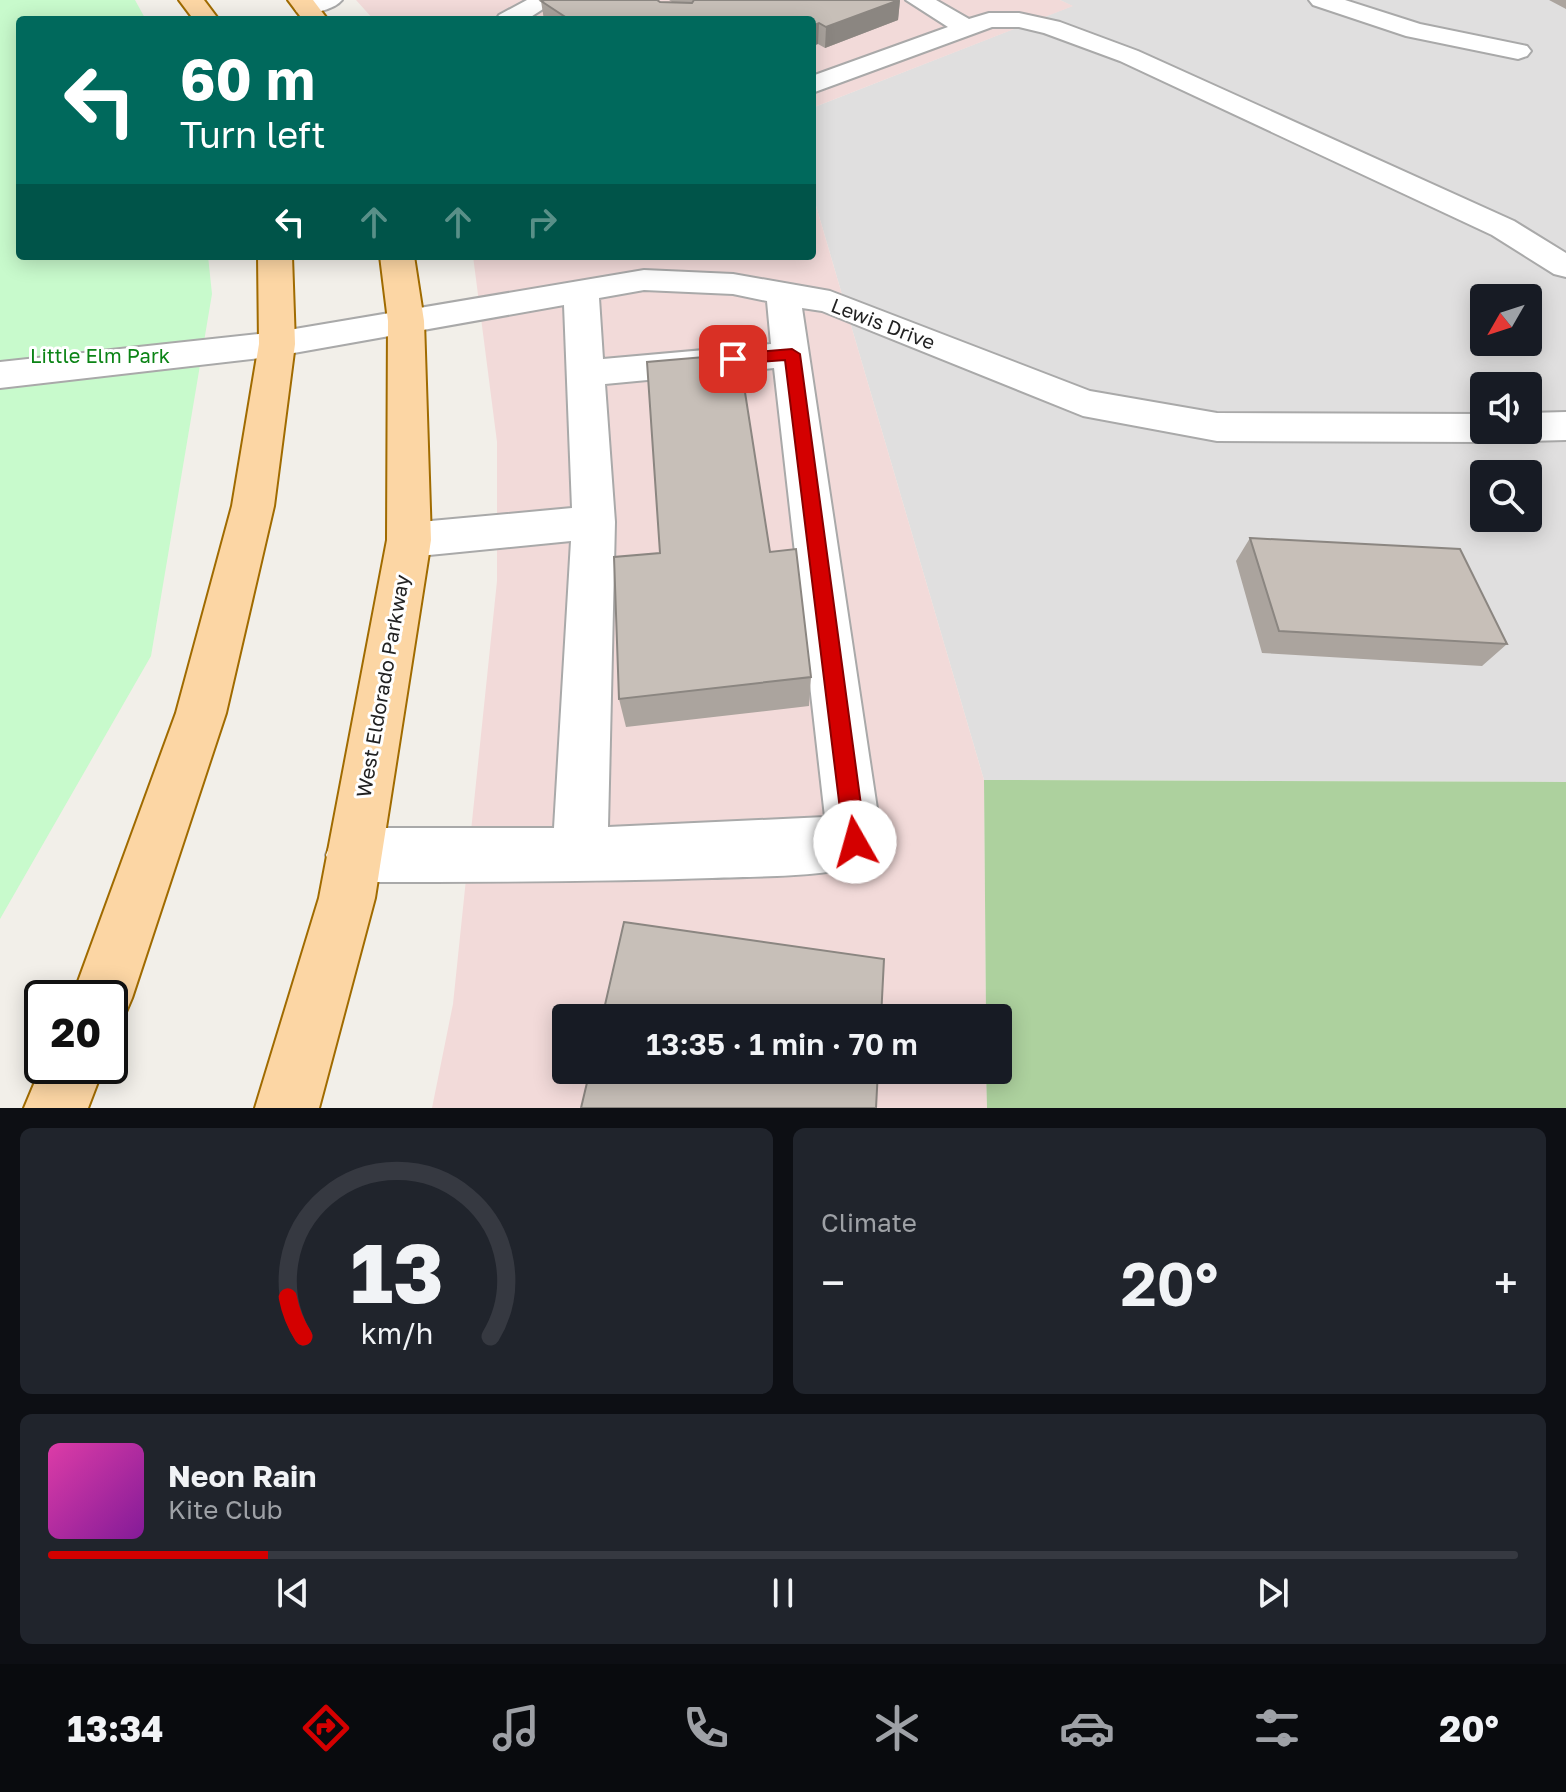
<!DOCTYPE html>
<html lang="en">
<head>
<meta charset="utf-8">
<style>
  :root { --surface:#171b24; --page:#20242c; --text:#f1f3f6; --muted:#9ea1a6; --line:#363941; --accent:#d40000 }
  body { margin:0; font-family:"Golos Text",sans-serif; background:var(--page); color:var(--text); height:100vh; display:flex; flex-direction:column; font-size:30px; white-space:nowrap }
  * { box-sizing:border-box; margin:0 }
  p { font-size:26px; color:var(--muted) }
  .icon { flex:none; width:44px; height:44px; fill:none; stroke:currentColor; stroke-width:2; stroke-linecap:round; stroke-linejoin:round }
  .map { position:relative; height:1108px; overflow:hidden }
  .panel { display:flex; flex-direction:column; gap:20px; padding:20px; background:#0d0f14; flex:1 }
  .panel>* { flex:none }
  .banner { position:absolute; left:16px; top:16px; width:800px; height:244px; border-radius:8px; box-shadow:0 4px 20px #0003; background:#00695c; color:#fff; overflow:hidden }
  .needle { width:52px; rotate:231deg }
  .buttons { position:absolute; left:1470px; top:284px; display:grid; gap:16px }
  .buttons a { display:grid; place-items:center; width:72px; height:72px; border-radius:8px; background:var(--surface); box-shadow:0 4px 20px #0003; font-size:40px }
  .speed { position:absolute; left:24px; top:980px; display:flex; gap:16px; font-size:40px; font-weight:700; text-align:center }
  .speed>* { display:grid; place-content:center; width:104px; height:104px; border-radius:50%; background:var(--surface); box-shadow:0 4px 20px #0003; line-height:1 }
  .speed .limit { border:4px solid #111; border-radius:12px; background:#fff; color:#111 }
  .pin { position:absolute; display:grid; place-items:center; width:68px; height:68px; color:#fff; margin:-34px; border-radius:16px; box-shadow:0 4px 12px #0006 }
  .me { position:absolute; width:88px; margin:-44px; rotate:353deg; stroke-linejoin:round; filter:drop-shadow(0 0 6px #0008) }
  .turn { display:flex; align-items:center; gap:28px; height:168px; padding:0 32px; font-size:36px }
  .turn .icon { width:104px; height:104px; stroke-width:2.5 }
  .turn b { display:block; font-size:56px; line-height:68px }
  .lanes { display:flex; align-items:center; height:76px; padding:0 32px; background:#0003; justify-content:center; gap:40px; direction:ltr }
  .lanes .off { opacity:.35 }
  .big { font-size:60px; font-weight:600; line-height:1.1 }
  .panel .card { flex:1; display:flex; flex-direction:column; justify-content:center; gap:12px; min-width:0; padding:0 28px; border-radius:12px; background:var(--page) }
  .panel .dial { align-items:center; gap:0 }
  .dial svg { height:208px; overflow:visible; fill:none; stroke:var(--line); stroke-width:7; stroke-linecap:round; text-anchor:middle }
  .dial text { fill:var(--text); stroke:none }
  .song { display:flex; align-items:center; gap:24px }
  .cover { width:96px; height:96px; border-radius:12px; background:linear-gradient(135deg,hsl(320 70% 55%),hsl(290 70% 35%)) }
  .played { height:8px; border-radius:4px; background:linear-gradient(90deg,var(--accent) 15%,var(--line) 15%) }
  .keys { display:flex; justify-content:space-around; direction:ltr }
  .heat { display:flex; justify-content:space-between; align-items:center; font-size:44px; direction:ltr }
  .panel .tiles { flex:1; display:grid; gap:20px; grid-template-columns:1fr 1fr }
  .card:last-child { grid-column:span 2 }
  .trip { position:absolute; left:552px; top:1004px; width:460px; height:80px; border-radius:8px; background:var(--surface); box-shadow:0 4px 20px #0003; font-weight:600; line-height:80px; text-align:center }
  .dock { display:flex; height:128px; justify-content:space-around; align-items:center; background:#090b0e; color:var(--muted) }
  .dock .icon { width:56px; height:56px }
  .dock .selected { color:var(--accent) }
  .dock b { font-size:36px; color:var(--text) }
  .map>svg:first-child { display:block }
  .residential { fill:#e0dfdf; fill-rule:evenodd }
  .commercial { fill:#f2dad9 }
  .forest { fill:#add19e }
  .park { fill:#c8facc }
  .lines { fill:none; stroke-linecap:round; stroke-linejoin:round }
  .minor-casing { stroke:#a9a9a9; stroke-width:4 }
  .major-casing { stroke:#a06b00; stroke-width:4 }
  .minor { fill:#fff; fill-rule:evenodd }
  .major { fill:#fcd6a4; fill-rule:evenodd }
  .wall { fill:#aba49e }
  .shaded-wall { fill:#8b8681 }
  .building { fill:#c7bfb8; stroke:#8b8681; stroke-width:2 }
  .route { fill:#d40000; stroke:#8a0000; stroke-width:2 }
  .labels { text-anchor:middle; stroke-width:6; stroke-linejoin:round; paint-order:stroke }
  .street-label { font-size:20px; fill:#222; stroke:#fff }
  .park-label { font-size:20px; fill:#0c8416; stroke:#fff }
</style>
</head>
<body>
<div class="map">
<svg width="1566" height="1108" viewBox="0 0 1566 1108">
  <rect width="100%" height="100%" fill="#f2efe9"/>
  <!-- residential -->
  <path class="residential" d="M1060 0H1566V782L984 780 812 192V108L1072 6ZM1484 298H1528V342H1484ZM1484 386H1528V430H1484ZM1484 474H1528V518H1484Z"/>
  <!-- commercial -->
  <path class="commercial" d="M356 0H1060L1073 6 812 108V20H374Z
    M812 192 984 780 986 1018H566V1070H986L987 1108H432L453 1004 497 581V442L473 256H812Z"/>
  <!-- forest -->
  <path class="forest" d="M984 780 1566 782V1108H987L986 1070H998V1018H986Z"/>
  <!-- park -->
  <path class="park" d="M0 0H135L146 20H20V256H208L212 294 151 656 0 919Z"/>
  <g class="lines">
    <!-- minor casing -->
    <g class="minor-casing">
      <path id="minor" d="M304 0H342C334 10 310 15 297 12L294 7Z
        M527 0H557L526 20H496L499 15Z
        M906 0H936L969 19 989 13H1019L1060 22 1138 51 1514 221 1566 253V277L1554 274 1492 235 1120 61 1044 33 1019 27H992L812 93V76L948 27Z
        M1309 0H1345L1420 24 1527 46 1531 51 1527 56 1518 59 1406 36 1313 5Z
        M644 270 733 274 830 291 1090 391 1217 413 1484 414V430H1503L1498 438 1484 442 1217 441 1083 416 822 311 802 308 882 842 874 861C832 878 758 876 712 878 592 882 473 882 353 882L334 874 326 855 334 836 353 828H554L571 541 409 557 394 552 387 540 394 528 409 523 572 508 564 305 277 356 0 388V362L277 332ZM644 290 733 294 767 301 771 344 603 359 599 298ZM774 368 825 817 608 827 615 522 605 384Z
        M1566 412V440L1528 441 1514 437 1510 430H1528V413Z"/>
    </g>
    <!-- major casing -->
    <g class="major-casing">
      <path id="major" d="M179 0H204L219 20H194Z
        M288 0H313L328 20H303Z
        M258 256H292L295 344 274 506 226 713 132 998 123 1019 110 1025V998H72L176 713 232 506 259 344Z
        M380 256H414L424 321 431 540 375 898 319 1108H255L319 898 387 540 388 321Z
        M42 1065 104 1066 88 1108H24Z"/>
    </g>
    <!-- minor -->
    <use href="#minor" class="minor"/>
    <!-- major -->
    <use href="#major" class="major"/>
  </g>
  <!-- wall -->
  <path class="wall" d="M669 0H900L898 20 825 48 818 44 812 46V20H544L541 1 672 2Z
    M1549 0H1566V9Z
    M1250 538 1507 644 1482 666 1262 653 1236 561Z
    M770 552 811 677 809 706 626 727 619 699Z"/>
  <!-- shaded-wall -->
  <path class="shaded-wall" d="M900 0 898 20 825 48 826 27Z
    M819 23 818 44 812 46V26Z"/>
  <!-- building -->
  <path class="building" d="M545 0H657L660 2 692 3 694 0H899L826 27 819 23 812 26V20H570L541 1Z
    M739 354 770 552 796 549 811 677 619 699 614 557 660 553 647 362Z
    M1250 538 1460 549 1507 644 1279 631Z
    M624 922 884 959 881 1018H602Z
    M590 1070H878L876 1108H581Z"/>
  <!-- route -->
  <path class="route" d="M792 349 800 354 866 842 863 849 855 853 847 849 844 842 785 360 733 364 725 359 733 354Z"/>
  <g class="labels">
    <!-- street labels -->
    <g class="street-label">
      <text transform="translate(883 324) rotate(21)" y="7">Lewis Drive</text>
      <text transform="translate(383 686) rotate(-80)" y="7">West Eldorado Parkway</text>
    </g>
    <!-- park labels -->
    <g class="park-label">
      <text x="100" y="363">Little Elm Park</text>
    </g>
  </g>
</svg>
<div class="buttons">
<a><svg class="needle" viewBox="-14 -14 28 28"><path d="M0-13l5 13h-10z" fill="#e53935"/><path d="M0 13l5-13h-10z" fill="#9ea1a6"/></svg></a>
<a><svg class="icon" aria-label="sound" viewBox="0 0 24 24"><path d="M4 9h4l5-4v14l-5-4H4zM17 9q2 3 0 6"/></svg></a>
<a><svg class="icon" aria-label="search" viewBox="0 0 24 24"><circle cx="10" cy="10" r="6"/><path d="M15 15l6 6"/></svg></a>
</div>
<div class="speed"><div class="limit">20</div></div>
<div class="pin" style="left:733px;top:359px;background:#d93025"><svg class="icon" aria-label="arrive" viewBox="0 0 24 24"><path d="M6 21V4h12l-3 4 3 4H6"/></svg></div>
<svg class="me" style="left:855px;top:842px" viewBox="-20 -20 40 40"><circle r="19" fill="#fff"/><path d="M0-13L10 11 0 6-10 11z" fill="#d40000"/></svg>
<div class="trip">13:35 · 1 min · 70 m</div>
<div class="banner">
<div class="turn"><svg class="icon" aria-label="left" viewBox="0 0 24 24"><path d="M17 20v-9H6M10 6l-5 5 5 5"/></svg><div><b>60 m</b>Turn left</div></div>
<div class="lanes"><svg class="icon" aria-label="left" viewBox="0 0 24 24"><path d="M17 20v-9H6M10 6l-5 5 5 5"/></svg><svg class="icon off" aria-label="ahead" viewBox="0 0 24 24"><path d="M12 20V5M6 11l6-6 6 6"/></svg><svg class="icon off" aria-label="ahead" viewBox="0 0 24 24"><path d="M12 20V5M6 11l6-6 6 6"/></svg><svg class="icon off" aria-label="right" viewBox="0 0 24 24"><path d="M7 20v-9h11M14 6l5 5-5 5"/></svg></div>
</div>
</div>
<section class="panel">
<div class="tiles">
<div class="card dial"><svg viewBox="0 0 100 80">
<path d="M14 69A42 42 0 1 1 86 69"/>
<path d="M14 69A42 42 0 0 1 8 54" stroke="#d40000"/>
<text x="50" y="56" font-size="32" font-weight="700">13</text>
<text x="50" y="72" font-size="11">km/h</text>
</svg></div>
<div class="card"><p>Climate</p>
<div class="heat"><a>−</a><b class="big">20°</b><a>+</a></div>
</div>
<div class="card">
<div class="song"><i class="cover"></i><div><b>Neon Rain</b><p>Kite Club</p></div></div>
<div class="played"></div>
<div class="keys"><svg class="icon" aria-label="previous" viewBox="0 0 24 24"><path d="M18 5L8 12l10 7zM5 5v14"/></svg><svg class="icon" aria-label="pause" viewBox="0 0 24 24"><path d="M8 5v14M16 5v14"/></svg><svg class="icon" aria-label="next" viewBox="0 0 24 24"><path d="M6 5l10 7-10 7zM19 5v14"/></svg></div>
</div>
</div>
</section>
<nav class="dock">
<b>13:34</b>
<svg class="icon selected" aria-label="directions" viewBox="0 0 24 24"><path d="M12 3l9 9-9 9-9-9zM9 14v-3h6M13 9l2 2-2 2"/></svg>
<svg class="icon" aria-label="music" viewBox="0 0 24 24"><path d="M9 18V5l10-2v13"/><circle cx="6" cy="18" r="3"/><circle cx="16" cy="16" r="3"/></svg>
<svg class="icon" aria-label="phone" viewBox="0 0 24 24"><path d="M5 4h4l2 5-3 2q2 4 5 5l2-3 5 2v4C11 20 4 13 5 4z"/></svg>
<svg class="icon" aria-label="climate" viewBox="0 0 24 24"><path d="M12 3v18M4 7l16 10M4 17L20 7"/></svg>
<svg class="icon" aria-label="car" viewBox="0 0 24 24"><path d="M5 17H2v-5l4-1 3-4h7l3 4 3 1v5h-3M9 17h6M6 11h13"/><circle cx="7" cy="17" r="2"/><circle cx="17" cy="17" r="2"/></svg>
<svg class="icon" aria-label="filters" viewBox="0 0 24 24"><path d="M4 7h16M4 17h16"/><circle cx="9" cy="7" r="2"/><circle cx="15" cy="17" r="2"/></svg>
<b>20°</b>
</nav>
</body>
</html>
